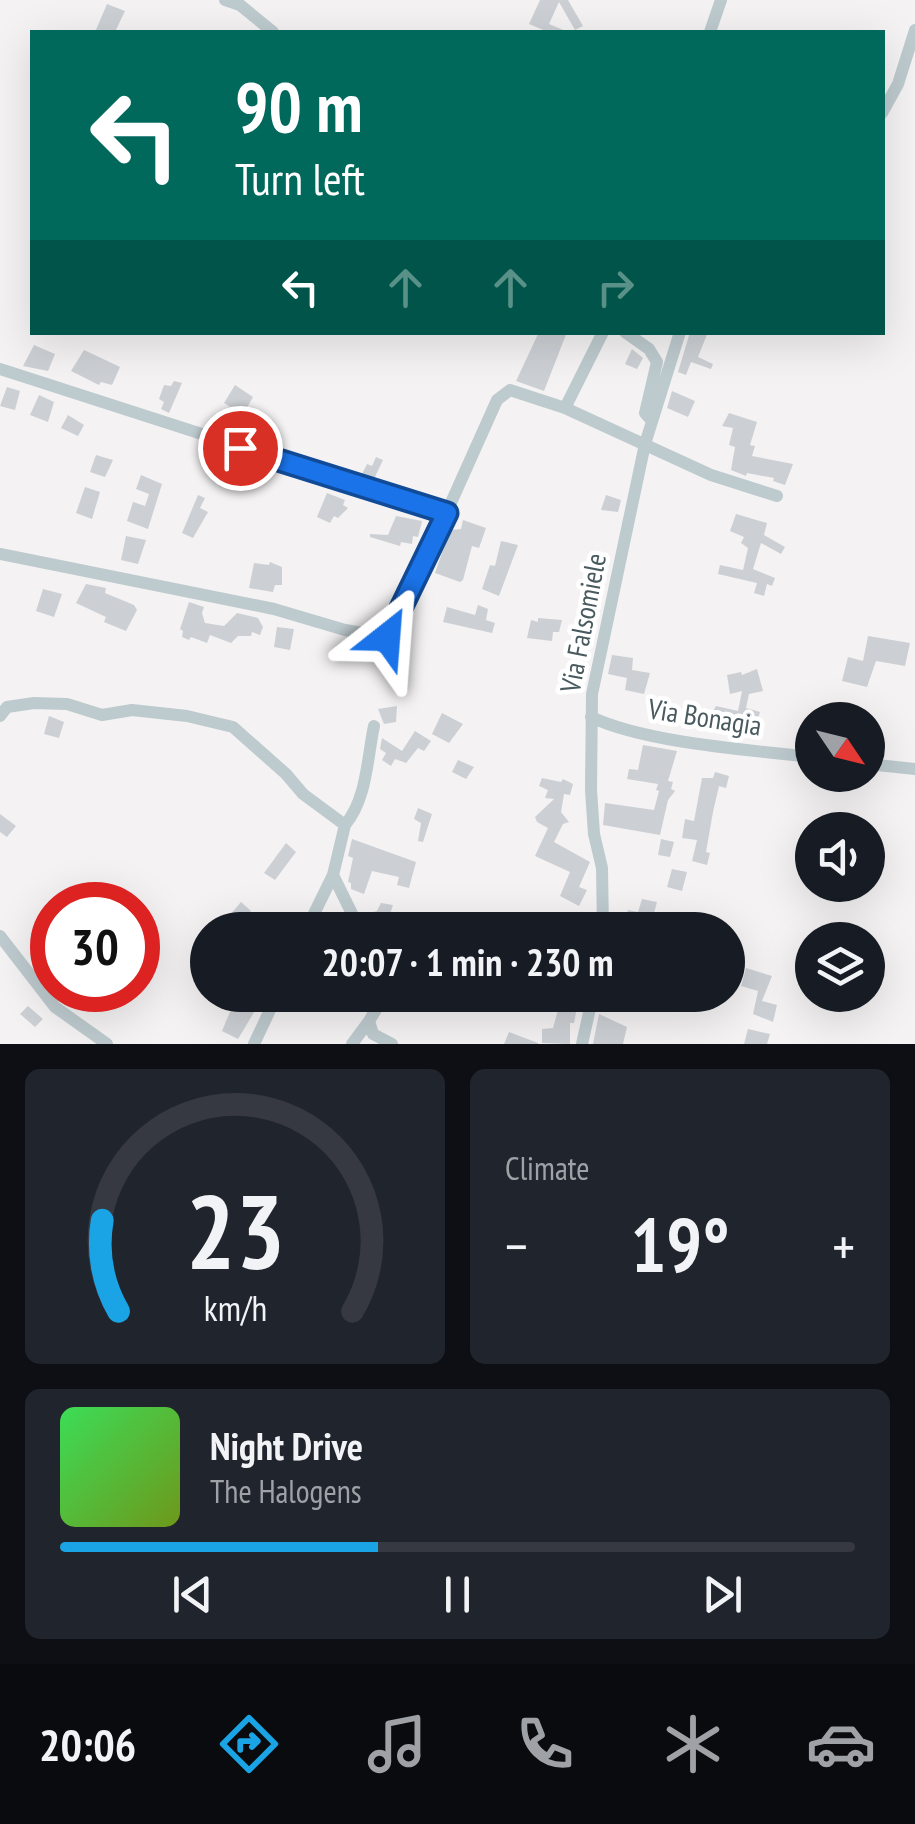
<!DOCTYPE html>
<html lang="en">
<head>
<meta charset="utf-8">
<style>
  :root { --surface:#171b24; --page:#20242c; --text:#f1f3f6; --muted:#9ea1a6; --line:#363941; --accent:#1ba4e5 }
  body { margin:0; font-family:"PT Sans Narrow",sans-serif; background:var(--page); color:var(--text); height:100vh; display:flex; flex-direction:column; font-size:38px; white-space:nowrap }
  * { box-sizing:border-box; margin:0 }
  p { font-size:32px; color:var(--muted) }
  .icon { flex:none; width:55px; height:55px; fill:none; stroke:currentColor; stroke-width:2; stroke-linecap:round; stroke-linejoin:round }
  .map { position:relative; height:1044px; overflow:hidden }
  .sheet { display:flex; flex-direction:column; gap:25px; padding:25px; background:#0d0f14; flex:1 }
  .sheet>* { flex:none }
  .guide { position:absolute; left:30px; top:30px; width:855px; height:305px; border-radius:0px; box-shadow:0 10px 40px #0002; background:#00695c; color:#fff; overflow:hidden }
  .needle { width:65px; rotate:125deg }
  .buttons { position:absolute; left:795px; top:702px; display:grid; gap:20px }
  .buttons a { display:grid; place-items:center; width:90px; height:90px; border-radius:50%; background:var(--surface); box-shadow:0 10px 40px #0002; font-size:50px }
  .speed { position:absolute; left:30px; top:882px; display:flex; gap:20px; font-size:50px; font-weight:700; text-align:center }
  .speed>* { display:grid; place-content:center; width:130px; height:130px; border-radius:50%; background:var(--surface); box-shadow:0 10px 40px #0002; line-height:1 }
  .speed .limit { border:15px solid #d22; background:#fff; color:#111 }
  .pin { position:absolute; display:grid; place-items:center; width:85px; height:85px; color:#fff; margin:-42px; border:5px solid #fff; border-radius:50%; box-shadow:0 2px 10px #0007 }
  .me { position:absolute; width:110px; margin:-55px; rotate:28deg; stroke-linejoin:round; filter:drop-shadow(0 0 8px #0008) }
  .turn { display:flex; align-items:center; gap:35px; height:210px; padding:0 40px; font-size:45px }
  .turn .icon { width:130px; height:130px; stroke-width:2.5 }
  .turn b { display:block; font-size:70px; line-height:85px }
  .lanes { display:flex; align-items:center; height:95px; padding:0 40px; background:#0003; justify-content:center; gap:50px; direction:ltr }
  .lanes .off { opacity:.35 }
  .big { font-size:75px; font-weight:800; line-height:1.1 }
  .sheet .card { flex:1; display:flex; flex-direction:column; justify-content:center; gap:15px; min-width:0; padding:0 35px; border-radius:15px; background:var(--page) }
  .sheet .dial { align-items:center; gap:0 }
  .dial svg { height:260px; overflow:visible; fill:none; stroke:var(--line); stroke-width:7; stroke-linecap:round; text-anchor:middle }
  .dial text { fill:var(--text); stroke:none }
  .song { display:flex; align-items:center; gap:30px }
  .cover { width:120px; height:120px; border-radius:15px; background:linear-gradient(135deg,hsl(130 70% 55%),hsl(80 70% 35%)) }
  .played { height:10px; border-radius:5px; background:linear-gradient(90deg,var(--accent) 40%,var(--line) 40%) }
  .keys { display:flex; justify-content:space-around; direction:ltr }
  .heat { display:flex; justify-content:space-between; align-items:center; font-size:55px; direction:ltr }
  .sheet .tiles { flex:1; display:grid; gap:25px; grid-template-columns:1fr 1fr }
  .card:last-child { grid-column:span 2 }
  .trip { position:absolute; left:190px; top:912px; width:555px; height:100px; border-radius:50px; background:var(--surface); box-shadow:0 10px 40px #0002; font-weight:800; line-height:100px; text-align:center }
  .menu { display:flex; height:160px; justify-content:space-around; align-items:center; background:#090b0e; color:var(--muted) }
  .menu .icon { width:70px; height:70px }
  .menu .active { color:var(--accent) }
  .menu b { font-size:45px; color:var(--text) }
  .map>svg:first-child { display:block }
  .building { fill:#ccd0d4 }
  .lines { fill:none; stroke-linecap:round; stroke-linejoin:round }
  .minor { stroke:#bdcace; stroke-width:12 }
  .route-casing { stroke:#114b97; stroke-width:25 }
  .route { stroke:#1a73e8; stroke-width:18 }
  .labels { text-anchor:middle; stroke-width:9; stroke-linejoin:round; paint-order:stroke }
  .street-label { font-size:28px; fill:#495a5f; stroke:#fff }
</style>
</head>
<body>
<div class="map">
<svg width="915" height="1044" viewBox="0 0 915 1044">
  <rect width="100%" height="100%" fill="#f4f2f2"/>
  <!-- building -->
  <path class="building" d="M540 0H568L583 26 575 30 559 2 549 24 568 32H548L529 24Z
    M107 4 125 11 115 32H95Z
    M539 332H567L544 391 516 381Z
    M690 332H708L698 357 713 364 711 369 691 362 686 375 678 372Z
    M34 345 55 354 48 371 23 366Z
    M632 349 643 358 637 369 625 364Z
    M84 350 120 367 112 385 101 382 99 385 71 371Z
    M174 381 182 383 169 413 161 409 164 402 159 399 164 385 171 386Z
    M235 385 253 397 243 415 224 403Z
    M7 387 20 391 15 410 0 406Z
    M672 391 695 401 688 417 667 408Z
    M39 395 54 402 48 422 30 415Z
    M729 413 757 422 750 445 755 446 752 456 793 464 785 485 773 481 774 478 747 473 746 476 731 470 735 447 729 445 733 428 722 426Z
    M68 415 84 425 78 436 61 428Z
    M96 455 113 460 105 477 90 472Z
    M376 457 383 460 374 479 362 474 367 464 372 466Z
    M141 475 162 484 148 529 127 521 133 502 145 506 149 494 136 489Z
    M85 487 100 492 92 519 76 513Z
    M327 493 345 500 343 505 348 508 338 518 334 516 330 523 317 517Z
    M198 495 205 498 200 508 208 512 193 538 182 533Z
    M606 495 621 500 618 512 601 510Z
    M736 514 767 523 764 535 785 547 781 554 761 543 753 569 775 578 772 586 767 584 764 596 754 593 757 583 718 574 720 565 743 570 748 548 741 543 744 537 730 531Z
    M396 516 422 521 418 537 413 536 412 544 401 542 400 546 370 537V534L388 535Z
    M463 520 486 528 479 548 472 546 463 580 460 582 435 573 450 530 461 529Z
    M126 536 146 540 138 564 121 560Z
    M501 541 518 545 499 596 482 589 490 565 495 566Z
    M270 562 282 567V585H275L273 592 249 588 254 563 269 565Z
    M86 584 106 588 105 593 134 605 137 610 126 631 104 622 106 617 76 603Z
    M43 589 62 594 54 617 36 611Z
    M189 602 204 607 202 613 205 623 224 626 237 613 258 618 263 627 260 635 252 632 251 636H238L231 643 210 635 207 643 191 637 189 640 182 637 183 631 180 629Z
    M478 605 488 609 486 620 495 623 492 633 443 622 447 607 475 615Z
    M538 618 562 620 559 632H553L552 641 527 638 531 620 538 622Z
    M277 627 294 629 290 650 274 647Z
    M868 636 910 643 905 666 876 661 867 687 842 681 848 657 863 661Z
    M612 655 633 658 632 670 650 673 644 694 625 690 627 678 608 674Z
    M757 669 763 691 749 694 746 708 760 712 757 722 749 719 741 730 714 723 716 716 712 713 716 706 738 711 742 691 730 694 727 675 741 672 742 675Z
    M397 706 396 722 384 724 378 709Z
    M442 713 463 724 449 743 432 734Z
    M49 716 64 722 59 738 44 734Z
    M415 731 431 741 424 751 418 748 406 763 395 759 391 766 382 760 386 753 380 749 382 738 402 751Z
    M643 745 677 751 668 781 673 782 671 789 675 791 668 800 660 835 603 825 605 803 654 810 659 791 656 790 658 784 627 779 629 769 638 770Z
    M458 760 474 767 466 779 452 772Z
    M715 772 729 776 726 788 719 786 713 812 706 852 710 853 707 865 692 861 697 840 682 838 685 819 694 821 702 778H713Z
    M542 778 561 782 563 779 573 784 570 795 564 794 561 812 569 822 563 824 554 842 590 862 579 887 587 890 579 906 560 896 570 872 535 856 548 828 537 822 535 817 554 799 545 798 548 790 539 786Z
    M418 808 432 814 423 842 418 841 421 823 414 819Z
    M0 814 16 826 7 837 0 832Z
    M352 839 416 862 409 888 397 885 399 877 372 871 364 894 351 889V883L348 882 353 858 348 856Z
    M661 839 674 842 670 857 658 855Z
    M286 843 296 852 275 880 264 873Z
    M672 869 687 872 682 891 667 887Z
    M642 899 657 902 650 928 623 924 628 910 638 912Z
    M241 902 251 911 242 925 230 915Z
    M381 903 393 905 387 923 371 919 373 912 377 911Z
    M746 968 772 976 762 1001 777 1005 773 1022 753 1014 758 991 741 986Z
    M237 995 262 999 238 1039 222 1031Z
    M562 995 579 997 574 1023H570V1044L542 1043V1029L553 1028Z
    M28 1006 43 1019 35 1027 20 1014Z
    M599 1014 627 1027 623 1044H593Z
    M748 1029 770 1034 767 1044H744Z
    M509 1032 538 1043V1044H504Z"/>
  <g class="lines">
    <!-- minor -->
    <path class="minor" d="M225 0 240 5 273 32
      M710 32 721 0
      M882 113 898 84 915 30
      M625 332 649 349 657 362 645 413 652 421
      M0 369 447 513
      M565 408 603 332
      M0 554 274 609 345 630 387 637 407 601 497 400 510 390 565 408 711 475 777 496
      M0 716 7 707 34 703 67 704 102 715 132 710 187 716 233 727 286 774 303 794 345 825 333 875 360 930
      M591 717C646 743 750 750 812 757
      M868 764 915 769
      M345 825C367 799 367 759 374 726
      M306 930 333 875
      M603 930 602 868 594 834 591 790 592 694 645 444 680 332
      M0 936 55 1007 107 1044
      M385 995 369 1021 373 1034 392 1044
      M254 1044 277 995
      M352 1044 369 1021
      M582 1044 593 995"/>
  </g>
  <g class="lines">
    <!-- route casing -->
    <g class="route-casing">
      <path id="route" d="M240 448 447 513 387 637"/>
    </g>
    <!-- route -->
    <use href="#route" class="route"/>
  </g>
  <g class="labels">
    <!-- street labels -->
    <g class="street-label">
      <text transform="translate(583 623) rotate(-79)" y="10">Via Falsomiele</text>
      <text transform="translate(705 717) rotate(9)" y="10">Via Bonagia</text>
    </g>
  </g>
</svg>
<div class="buttons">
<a><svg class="needle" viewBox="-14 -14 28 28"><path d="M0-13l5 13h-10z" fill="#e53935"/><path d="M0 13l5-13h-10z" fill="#9ea1a6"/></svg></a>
<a><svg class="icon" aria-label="sound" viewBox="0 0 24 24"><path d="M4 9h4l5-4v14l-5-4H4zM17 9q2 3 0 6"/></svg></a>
<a><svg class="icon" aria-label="layers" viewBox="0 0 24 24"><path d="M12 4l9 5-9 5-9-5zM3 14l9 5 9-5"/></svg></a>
</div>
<div class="speed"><div class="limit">30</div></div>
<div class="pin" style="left:240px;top:448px;background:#d93025"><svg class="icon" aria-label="arrive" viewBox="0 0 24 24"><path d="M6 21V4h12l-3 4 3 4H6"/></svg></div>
<svg class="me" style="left:387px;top:637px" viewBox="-20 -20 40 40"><path d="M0-17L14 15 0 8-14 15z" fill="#1a73e8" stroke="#fff" stroke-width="4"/></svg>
<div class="trip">20:07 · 1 min · 230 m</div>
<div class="guide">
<div class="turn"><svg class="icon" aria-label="left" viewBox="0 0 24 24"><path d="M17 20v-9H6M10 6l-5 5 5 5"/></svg><div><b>90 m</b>Turn left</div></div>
<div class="lanes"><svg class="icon" aria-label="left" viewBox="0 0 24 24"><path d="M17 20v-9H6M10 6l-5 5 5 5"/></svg><svg class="icon off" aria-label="ahead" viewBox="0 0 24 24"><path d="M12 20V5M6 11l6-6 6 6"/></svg><svg class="icon off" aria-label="ahead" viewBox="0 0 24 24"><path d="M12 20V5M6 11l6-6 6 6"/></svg><svg class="icon off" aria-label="right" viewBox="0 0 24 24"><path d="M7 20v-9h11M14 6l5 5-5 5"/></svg></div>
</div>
</div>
<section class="sheet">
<div class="tiles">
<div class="card dial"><svg viewBox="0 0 100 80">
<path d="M14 69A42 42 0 1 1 86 69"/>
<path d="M14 69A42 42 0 0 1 9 41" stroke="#1ba4e5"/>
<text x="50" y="56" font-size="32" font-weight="700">23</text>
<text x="50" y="72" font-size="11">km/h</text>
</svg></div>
<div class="card"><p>Climate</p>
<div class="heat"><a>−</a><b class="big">19°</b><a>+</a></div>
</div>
<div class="card">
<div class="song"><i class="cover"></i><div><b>Night Drive</b><p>The Halogens</p></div></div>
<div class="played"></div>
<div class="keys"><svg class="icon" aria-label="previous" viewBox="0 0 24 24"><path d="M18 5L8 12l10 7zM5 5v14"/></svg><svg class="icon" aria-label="pause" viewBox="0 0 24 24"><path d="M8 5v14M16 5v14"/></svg><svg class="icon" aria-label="next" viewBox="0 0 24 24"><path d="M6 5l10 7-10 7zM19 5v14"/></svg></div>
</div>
</div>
</section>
<nav class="menu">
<b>20:06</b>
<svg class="icon active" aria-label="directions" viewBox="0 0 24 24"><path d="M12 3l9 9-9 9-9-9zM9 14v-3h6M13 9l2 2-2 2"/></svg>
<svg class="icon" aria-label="music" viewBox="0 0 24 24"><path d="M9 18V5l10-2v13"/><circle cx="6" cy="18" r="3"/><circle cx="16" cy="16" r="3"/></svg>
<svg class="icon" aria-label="phone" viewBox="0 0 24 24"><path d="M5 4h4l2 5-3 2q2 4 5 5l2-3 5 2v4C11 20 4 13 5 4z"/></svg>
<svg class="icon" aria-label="climate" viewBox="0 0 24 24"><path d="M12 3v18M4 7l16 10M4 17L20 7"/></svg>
<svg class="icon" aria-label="car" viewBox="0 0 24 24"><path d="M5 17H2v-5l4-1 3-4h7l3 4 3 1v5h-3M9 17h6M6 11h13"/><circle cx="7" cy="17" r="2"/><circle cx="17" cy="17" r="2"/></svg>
</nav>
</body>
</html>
